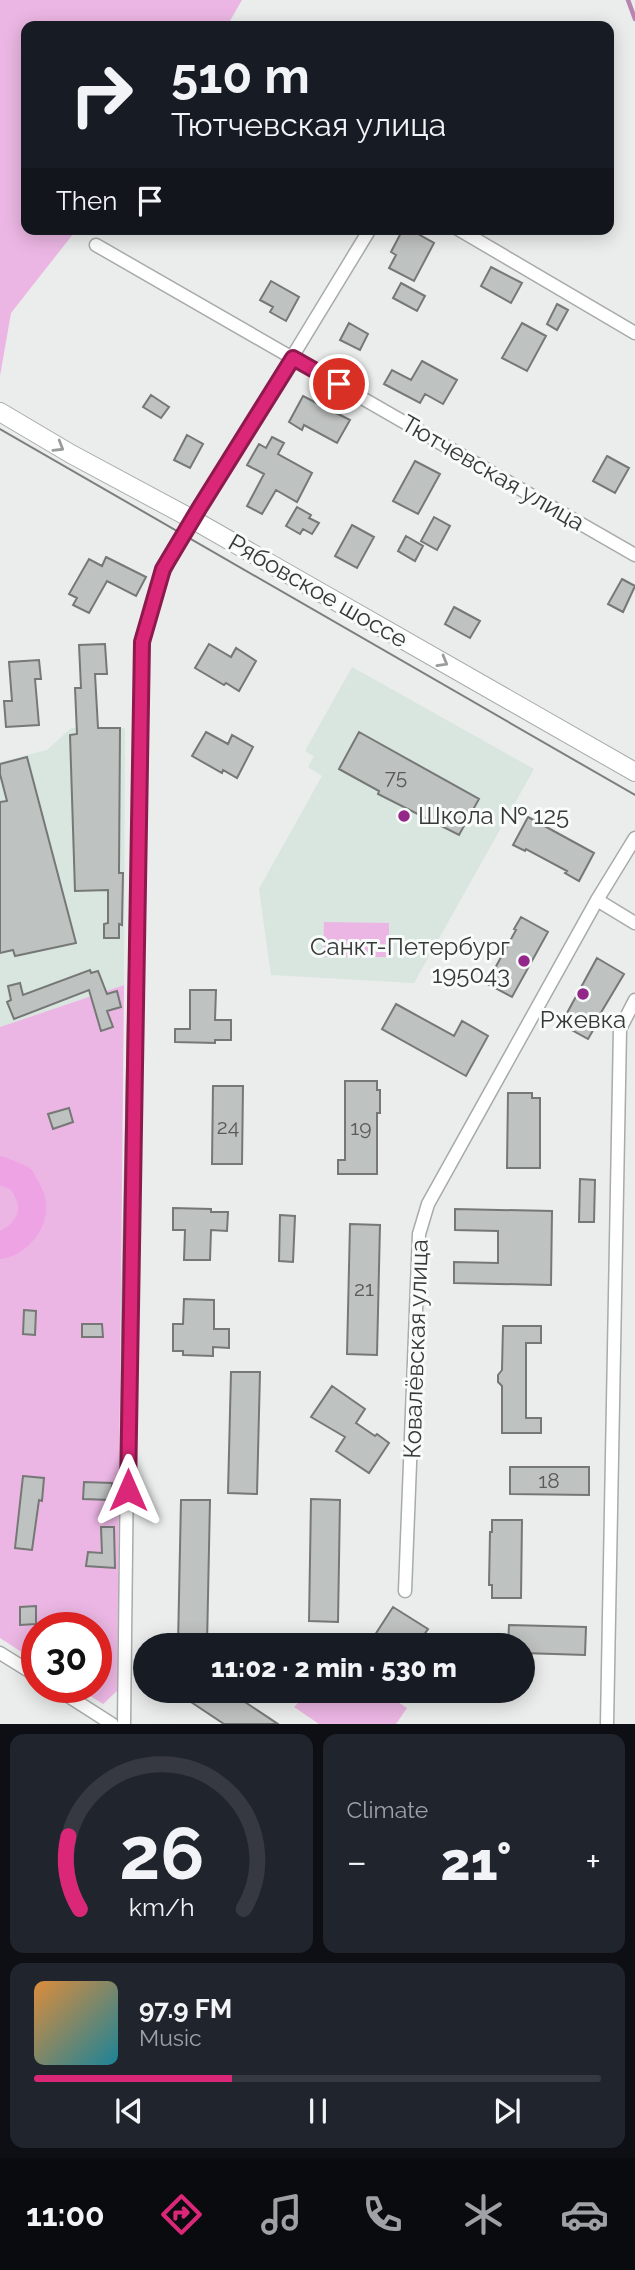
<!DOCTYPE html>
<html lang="en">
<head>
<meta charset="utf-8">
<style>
  :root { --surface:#171b24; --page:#20242c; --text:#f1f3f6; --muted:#9ea1a6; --line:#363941; --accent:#db2777 }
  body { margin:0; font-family:Raleway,sans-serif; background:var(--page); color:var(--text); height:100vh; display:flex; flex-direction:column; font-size:26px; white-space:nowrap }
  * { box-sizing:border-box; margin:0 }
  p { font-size:23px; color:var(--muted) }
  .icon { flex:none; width:38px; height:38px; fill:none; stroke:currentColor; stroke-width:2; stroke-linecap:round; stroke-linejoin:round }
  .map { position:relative; height:1724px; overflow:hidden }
  .drawer { display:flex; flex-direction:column; gap:10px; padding:10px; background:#0d0f14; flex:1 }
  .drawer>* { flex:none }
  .hud { position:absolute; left:21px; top:21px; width:593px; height:214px; border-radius:14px; box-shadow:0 4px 18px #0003; background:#171b24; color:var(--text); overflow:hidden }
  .speed { position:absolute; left:21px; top:1612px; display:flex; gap:14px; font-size:35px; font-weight:700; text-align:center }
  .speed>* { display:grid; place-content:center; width:91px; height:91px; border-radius:50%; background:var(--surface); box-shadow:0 4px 18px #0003; line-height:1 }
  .speed .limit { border:10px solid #d22; background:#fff; color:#111 }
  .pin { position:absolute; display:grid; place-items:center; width:60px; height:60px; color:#fff; margin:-30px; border:4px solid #fff; border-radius:50%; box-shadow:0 2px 7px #0007 }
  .me { position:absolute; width:77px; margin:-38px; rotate:0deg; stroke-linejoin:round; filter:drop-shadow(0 0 5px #0008) }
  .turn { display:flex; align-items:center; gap:24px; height:147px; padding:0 35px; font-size:32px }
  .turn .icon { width:91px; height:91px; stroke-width:2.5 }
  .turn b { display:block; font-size:49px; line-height:60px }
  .then { display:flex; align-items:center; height:66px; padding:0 35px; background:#0003; gap:14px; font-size:26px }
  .big { font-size:52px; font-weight:800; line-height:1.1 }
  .drawer .card { flex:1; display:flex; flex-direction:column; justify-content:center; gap:10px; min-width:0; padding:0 24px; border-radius:14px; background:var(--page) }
  .drawer .dial { align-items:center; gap:0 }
  .dial svg { height:182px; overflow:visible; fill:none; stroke:var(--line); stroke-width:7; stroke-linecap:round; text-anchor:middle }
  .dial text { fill:var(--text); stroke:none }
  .song { display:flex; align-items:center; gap:21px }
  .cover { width:84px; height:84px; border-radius:10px; background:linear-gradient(135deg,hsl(30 70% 55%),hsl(190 70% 35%)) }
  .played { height:7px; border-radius:4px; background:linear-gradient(90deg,var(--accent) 35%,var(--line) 35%) }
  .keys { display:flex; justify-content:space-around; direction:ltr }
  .heat { display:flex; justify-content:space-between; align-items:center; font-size:38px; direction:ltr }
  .drawer .tiles { flex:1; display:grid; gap:10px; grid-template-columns:1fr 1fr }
  .card:last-child { grid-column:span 2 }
  .trip { position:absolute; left:133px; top:1633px; width:402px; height:70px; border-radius:35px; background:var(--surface); box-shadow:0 4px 18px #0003; font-weight:800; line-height:70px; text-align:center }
  .tabs { display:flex; height:112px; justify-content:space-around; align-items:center; background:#090b0e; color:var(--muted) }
  .tabs .icon { width:49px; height:49px }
  .tabs .active { color:var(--accent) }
  .tabs b { font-size:32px; color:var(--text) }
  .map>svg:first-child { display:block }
  .built { fill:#d9e5df }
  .green { fill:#ebb6e3 }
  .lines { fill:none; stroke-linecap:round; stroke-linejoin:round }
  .stream { stroke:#b784b0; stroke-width:4.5 }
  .river { stroke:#eea4e4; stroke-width:28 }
  .building { fill:#bec2c0; stroke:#757876; stroke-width:2 }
  .street-casing { stroke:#a7aba9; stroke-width:15 }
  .secondary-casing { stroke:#a7aba9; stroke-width:20 }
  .street { stroke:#fff; stroke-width:12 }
  .secondary { stroke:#fff; stroke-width:18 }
  .tram { stroke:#7d7e7e; stroke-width:2 }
  .oneway { stroke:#9b9c9c }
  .route-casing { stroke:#8e194d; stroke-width:18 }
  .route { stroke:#db2777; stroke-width:12 }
  .poi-dot { fill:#93288a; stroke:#f7fbf9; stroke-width:2.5 }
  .labels { text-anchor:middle; stroke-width:6; stroke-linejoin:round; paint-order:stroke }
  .number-label { font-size:21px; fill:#595a5a }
  .street-label { font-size:24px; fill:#373838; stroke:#f7fbf9 }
  .poi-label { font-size:24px; fill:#373838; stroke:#f7fbf9; text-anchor:start }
</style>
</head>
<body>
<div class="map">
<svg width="635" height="1724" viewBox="0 0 635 1724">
  <rect width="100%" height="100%" fill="#eaedeb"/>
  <!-- built -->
  <path class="built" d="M352 667 534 769 414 983 271 975 259 889 322 776 308 767 314 756 305 751Z
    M71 728H125L124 985 0 1027V762L47 750Z"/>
  <!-- green -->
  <path class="green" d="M0 0H242L227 26H26V229H77L11 313 0 376Z
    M324 922 389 923V957H323Z
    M124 985 117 1691 103 1704 76 1687H96V1628H37V1662L0 1638V1027Z
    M381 1691 407 1708 396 1724H319L294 1707 310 1691H341L348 1695 351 1691Z"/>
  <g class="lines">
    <!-- stream -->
    <path class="stream" d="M628 0 635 19"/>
    <!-- river -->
    <path class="river" d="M0 1170 21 1179C24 1185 29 1192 31 1199 37 1220 19 1241 0 1245"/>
  </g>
  <!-- building -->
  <path class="building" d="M403 229H409L434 243 414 281 389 268 396 255 391 252Z
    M491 267 522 283 511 303 481 286Z
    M271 281 299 297 286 321 270 312 273 307 260 300Z
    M401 283 425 296 417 311 393 298Z
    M557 304 568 310 557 330 547 324Z
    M349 323 368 334 360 350 340 340Z
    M522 323 546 336 527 371 502 358Z
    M422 361 457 380 443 404 425 394 420 403 384 384 392 370 411 380Z
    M151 395 169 407 161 418 143 407Z
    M303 396 350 420 337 443 304 425 302 430 289 422Z
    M187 435 203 444 190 468 174 460Z
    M272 437 284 443 278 454 312 473 297 502 276 490 262 514 247 506 264 474 247 465 259 444 266 448Z
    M607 456 629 468 615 493 593 481Z
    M415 461 440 474 418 514 393 501Z
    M297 507 311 515 309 518 319 523 312 534 303 529 300 534 286 526Z
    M434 517 450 526 437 550 421 541Z
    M352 525 374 537 357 568 335 556Z
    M406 536 423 546 415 561 398 551Z
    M106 557 146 577 136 596 107 581 89 613 73 605 77 598 69 594 89 559 102 566Z
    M622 579 635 586 623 612 608 604Z
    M454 607 480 621 470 638 445 624Z
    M105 644 107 674H95L98 728H120L119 873H123L122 925 119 924V938H104V924L108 923V890L75 891 70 735 77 734 75 688H81L79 645Z
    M209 644 231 657 236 648 256 661 239 691 226 683 224 685 195 668Z
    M39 660 41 679H35L39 725 6 727 4 701H12L9 662Z
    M206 732 228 744 232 735 253 747 237 778 223 770 222 773 192 756Z
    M359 732 479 799 459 835 378 794 379 791 339 769Z
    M27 757 76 943 15 956 13 950 0 953V802L7 801 0 774V764Z
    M528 817 594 853 579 881 565 873 567 871 526 849 525 851 513 845Z
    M521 917 548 932 512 997 484 982 492 969 494 970 516 930 514 929Z
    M597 958 624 974 593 1026 595 1027 588 1039 561 1024Z
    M90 970 91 973 98 971 107 994 117 991 121 1007 107 1011 113 1027 101 1031 89 990 14 1019 7 1002 11 1000 8 986 20 983 23 995Z
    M190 990H216L215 1020H231V1040H215V1043L175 1042V1029H190Z
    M396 1004 454 1036 462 1021 488 1036 466 1076 382 1029Z
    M345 1081H377V1090H380V1113H377V1174H338V1160H345Z
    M213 1086H243L242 1164H212Z
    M508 1093H532V1098H540V1168H507Z
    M69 1108 73 1122 53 1129 48 1114Z
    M580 1179 595 1180 594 1222H579Z
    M173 1208 211 1209V1212H228L227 1231 211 1230 210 1260H184L185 1230H173Z
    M455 1209 552 1211 551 1285 454 1283V1262L498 1263V1231L455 1230Z
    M280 1215 295 1216 293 1262 279 1261Z
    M350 1224 380 1225 377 1355 347 1354Z
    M184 1299 214 1300V1329H229V1348L213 1347V1356L183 1355V1351H173V1324H183Z
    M24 1310 36 1311 35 1335 23 1334Z
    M82 1324H102L103 1337H82Z
    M503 1326H541V1343H526V1418H541V1433H502V1386L498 1382V1375L502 1370Z
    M231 1372H260L257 1494 228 1493Z
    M332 1386 365 1409 356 1423 375 1436 377 1434 389 1443 369 1473 336 1451 345 1437 311 1417Z
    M510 1467H589V1495L510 1494Z
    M23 1476 44 1478 42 1501 39 1500 32 1550 15 1548Z
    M84 1482 112 1483 111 1500 83 1499Z
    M311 1499 340 1500 338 1622 309 1621Z
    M181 1500H210L207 1645H178Z
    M492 1520H522L521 1598H492V1585H489L490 1532H492Z
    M101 1527H114L115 1568 86 1566 88 1552 102 1553Z
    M36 1606V1624L20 1625V1607Z
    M393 1607 428 1629 417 1645H384L373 1638Z
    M509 1625 586 1627 585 1655 523 1653V1645H508Z
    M173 1690H227L278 1724H224Z"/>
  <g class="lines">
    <!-- street casing -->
    <g class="street-casing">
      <path id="street" d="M458 229 635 333
        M96 245 635 555
        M635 838 597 900 635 923
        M405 1591 419 1234 428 1204 597 900
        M0 1653 37 1676
        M54 1687 112 1724
        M124 1724 129 1291 142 642 157 586 174 551 370 229
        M607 1724 620 1029 635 1000"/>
    </g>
    <!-- secondary casing -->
    <g class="secondary-casing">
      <path id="secondary" d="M0 412 71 454 192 519 635 772"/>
    </g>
    <!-- street -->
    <use href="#street" class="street"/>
    <!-- secondary -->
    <use href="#secondary" class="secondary"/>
    <!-- tram -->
    <path class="tram" d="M0 429 635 795"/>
  </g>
  <!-- one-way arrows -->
  <defs><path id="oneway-chevron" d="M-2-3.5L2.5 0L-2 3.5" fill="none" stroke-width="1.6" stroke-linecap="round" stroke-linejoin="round" transform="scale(1.75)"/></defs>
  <g class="oneway">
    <use href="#oneway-chevron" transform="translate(59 447) rotate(31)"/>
    <use href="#oneway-chevron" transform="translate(443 662) rotate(30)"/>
  </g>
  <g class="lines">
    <!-- route casing -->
    <g class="route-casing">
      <path id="route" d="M128 1490 142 642 163 569 200 507 293 358 339 384"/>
    </g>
    <!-- route -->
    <use href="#route" class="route"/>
  </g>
  <!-- markers -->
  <g class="poi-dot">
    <circle cx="404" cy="816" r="7"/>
    <circle cx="524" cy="961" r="7"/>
    <circle cx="583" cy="994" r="7"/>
  </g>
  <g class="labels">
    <!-- number labels -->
    <g class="number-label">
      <text x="396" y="784">75</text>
      <text x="228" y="1134">24</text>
      <text x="361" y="1135">19</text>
      <text x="364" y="1296">21</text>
      <text x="549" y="1488">18</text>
    </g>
    <!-- street labels -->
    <g class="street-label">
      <text transform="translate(493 473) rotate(30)" y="8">Тютчевская улица</text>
      <text transform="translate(318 591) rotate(30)" y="8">Рябовское шоссе</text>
      <text transform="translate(416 1349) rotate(-88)" y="8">Ковалёвская улица</text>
    </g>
    <!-- poi labels -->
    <g class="poi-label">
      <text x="418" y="824">Школа № 125</text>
      <text x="510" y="955" text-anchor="end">Санкт-Петербург<tspan x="510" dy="28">195043</tspan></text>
      <text x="583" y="1028" text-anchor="middle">Ржевка</text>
    </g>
  </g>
</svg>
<div class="speed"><div class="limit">30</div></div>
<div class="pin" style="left:339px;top:384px;background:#d93025"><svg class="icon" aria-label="arrive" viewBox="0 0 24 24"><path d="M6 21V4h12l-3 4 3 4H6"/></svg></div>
<svg class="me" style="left:128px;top:1490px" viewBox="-20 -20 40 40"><path d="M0-17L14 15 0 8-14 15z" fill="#db2777" stroke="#fff" stroke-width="4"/></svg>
<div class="trip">11:02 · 2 min · 530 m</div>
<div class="hud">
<div class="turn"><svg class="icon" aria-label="right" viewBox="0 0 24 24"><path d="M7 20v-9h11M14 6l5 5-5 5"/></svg><div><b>510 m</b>Тютчевская улица</div></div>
<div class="then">Then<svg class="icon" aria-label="arrive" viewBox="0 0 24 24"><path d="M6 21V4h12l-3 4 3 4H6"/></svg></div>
</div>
</div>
<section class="drawer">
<div class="tiles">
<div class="card dial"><svg viewBox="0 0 100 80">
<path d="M14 69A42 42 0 1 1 86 69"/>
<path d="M14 69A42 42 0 0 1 9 37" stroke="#db2777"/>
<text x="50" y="56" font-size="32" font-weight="700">26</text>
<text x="50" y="72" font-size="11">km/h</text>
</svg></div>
<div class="card"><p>Climate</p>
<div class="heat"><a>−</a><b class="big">21°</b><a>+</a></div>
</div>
<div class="card">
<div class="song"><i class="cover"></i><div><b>97.9 FM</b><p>Music</p></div></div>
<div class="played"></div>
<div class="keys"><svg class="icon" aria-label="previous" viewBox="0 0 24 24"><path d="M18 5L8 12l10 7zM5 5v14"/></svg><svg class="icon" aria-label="pause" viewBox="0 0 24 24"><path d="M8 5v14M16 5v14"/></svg><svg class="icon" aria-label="next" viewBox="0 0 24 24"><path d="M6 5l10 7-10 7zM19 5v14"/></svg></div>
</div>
</div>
</section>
<nav class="tabs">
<b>11:00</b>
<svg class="icon active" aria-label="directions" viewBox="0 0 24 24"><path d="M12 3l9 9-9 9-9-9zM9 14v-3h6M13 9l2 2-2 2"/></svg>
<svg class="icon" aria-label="music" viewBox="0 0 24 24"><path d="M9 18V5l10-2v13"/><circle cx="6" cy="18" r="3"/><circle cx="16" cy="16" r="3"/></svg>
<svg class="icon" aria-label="phone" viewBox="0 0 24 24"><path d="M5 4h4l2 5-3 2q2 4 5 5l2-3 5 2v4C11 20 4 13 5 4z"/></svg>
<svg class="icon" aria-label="climate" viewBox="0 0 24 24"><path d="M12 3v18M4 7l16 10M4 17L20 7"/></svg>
<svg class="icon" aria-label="car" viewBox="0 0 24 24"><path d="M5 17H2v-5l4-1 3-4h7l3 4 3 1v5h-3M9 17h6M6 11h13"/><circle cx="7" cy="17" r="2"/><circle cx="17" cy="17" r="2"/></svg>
</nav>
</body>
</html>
